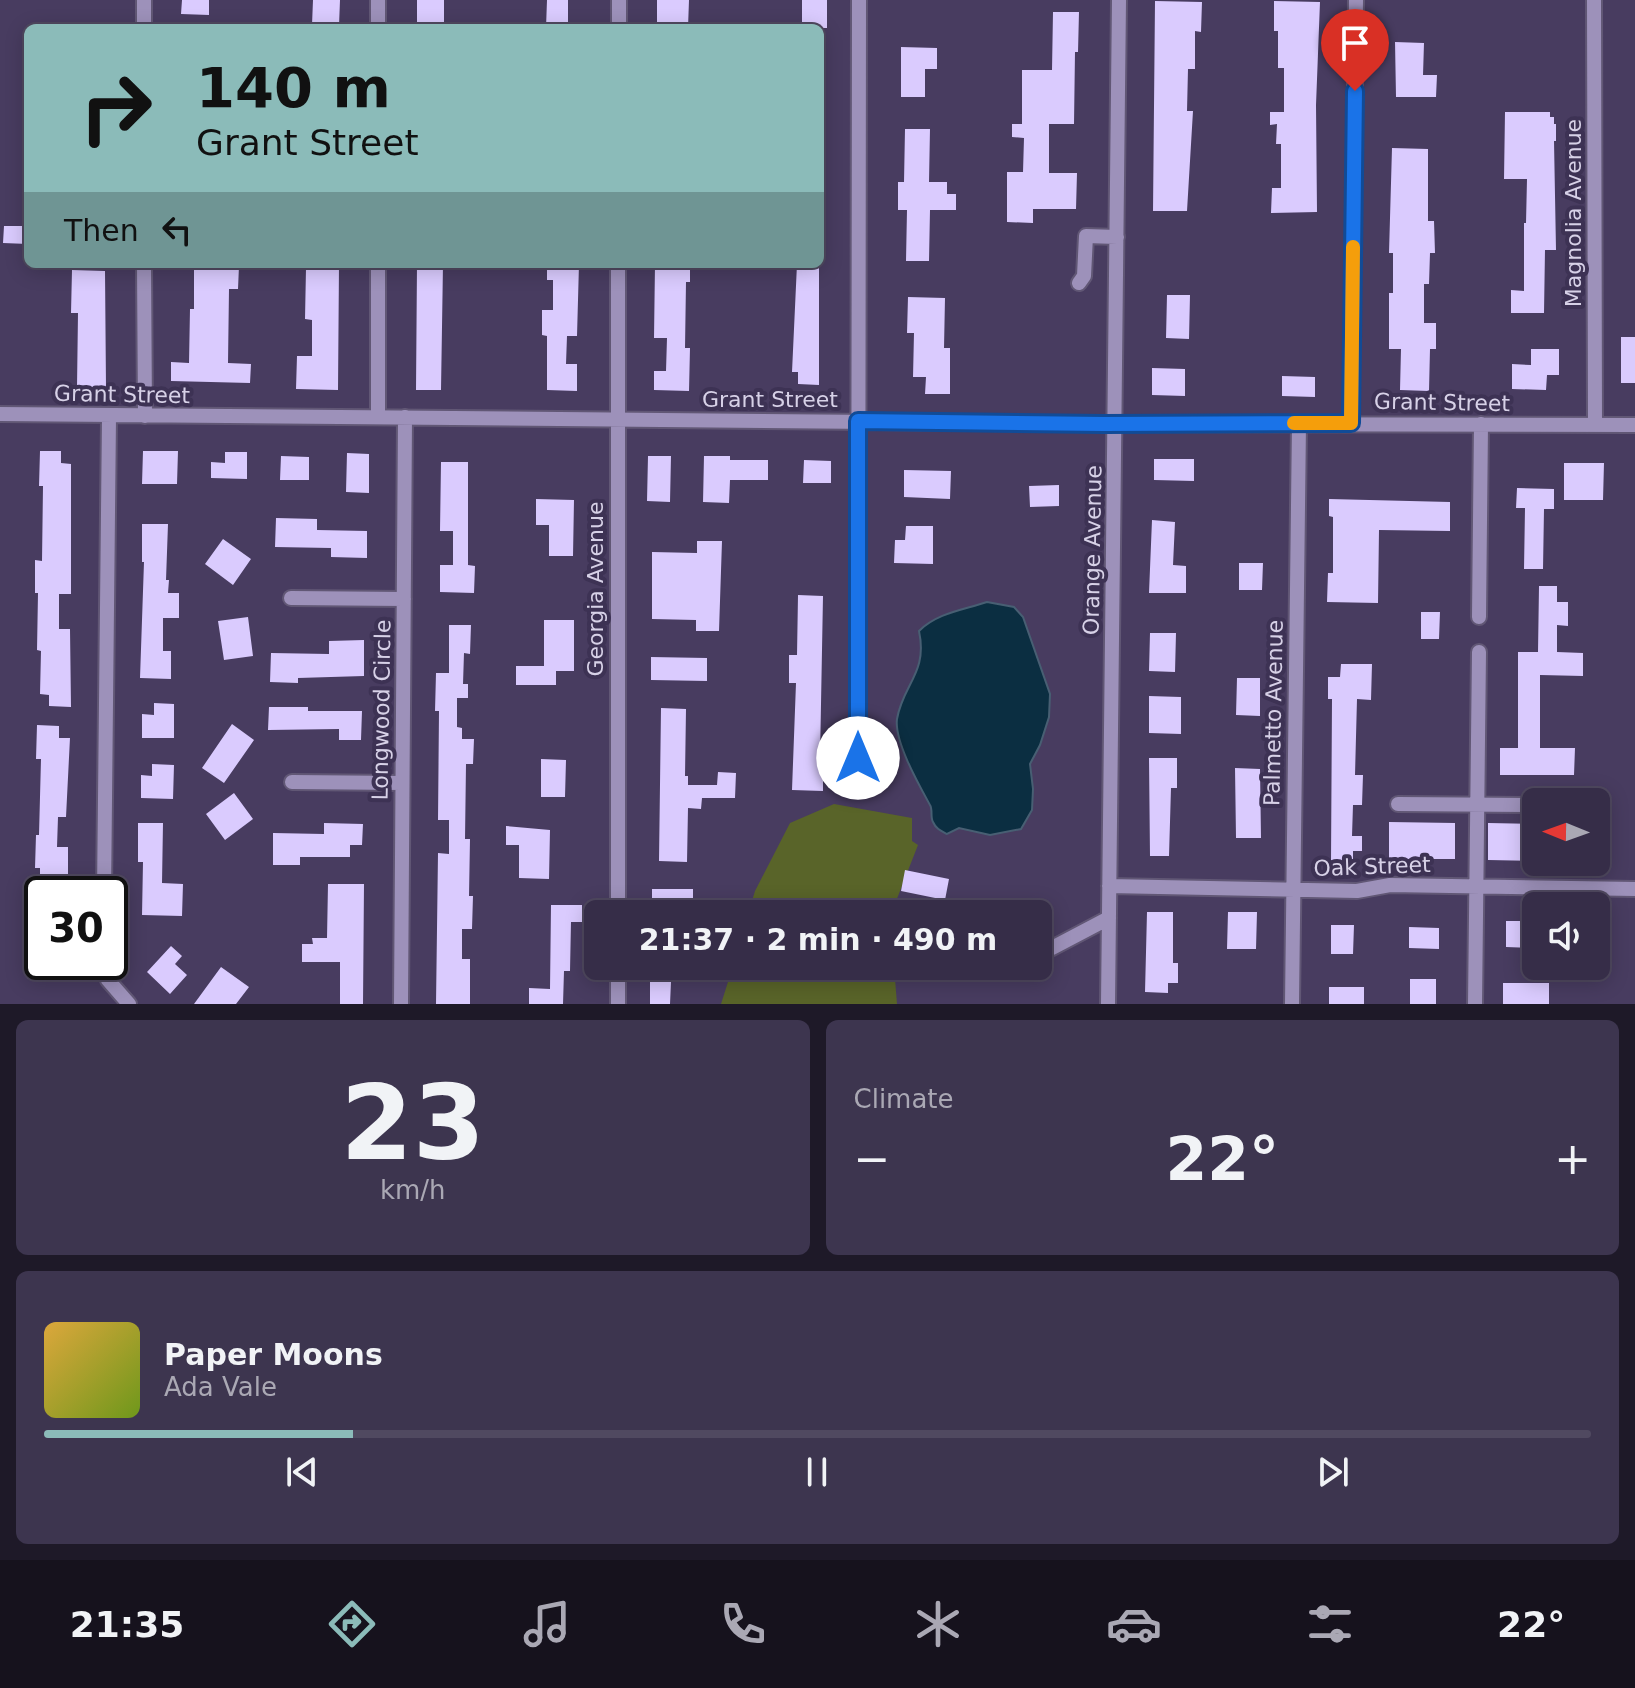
<!DOCTYPE html>
<html lang="en">
<head>
<meta charset="utf-8">
<style>
  :root { --surface:#362d48; --page:#3d354f; --text:#f1f3f6; --muted:#aaa8b4; --line:#504960; --accent:#8bbbb9 }
  body { margin:0; font-family:"DejaVu Sans",sans-serif; background:var(--page); color:var(--text); height:100vh; display:flex; flex-direction:column; font-size:30px; white-space:nowrap }
  * { box-sizing:border-box; margin:0 }
  p { font-size:26px; color:var(--muted) }
  .icon { flex:none; width:44px; height:44px; fill:none; stroke:currentColor; stroke-width:2; stroke-linecap:round; stroke-linejoin:round }
  .map { position:relative; height:1004px; overflow:hidden }
  .side { display:flex; flex-direction:column; gap:16px; padding:16px; background:#1e1928; flex:1 }
  .side>* { flex:none }
  .top-card { position:absolute; left:24px; top:24px; width:800px; height:244px; border-radius:12px; box-shadow:0 4px 20px #0003,0 0 0 2px var(--line); background:#8bbbb9; color:#111; overflow:hidden }
  .needle { width:52px; rotate:271deg }
  .controls { position:absolute; left:1522px; top:788px; display:grid; gap:16px }
  .controls a { display:grid; place-items:center; width:88px; height:88px; border-radius:12px; background:var(--surface); box-shadow:0 4px 20px #0003,0 0 0 2px var(--line); font-size:40px }
  .speed { position:absolute; left:24px; top:876px; display:flex; gap:16px; font-size:40px; font-weight:700; text-align:center }
  .speed>* { display:grid; place-content:center; width:104px; height:104px; border-radius:50%; background:var(--surface); box-shadow:0 4px 20px #0003,0 0 0 2px var(--line); line-height:1 }
  .speed .limit { border:4px solid #111; border-radius:12px; background:#fff; color:#111 }
  .pin { position:absolute; display:grid; place-items:center; width:68px; height:68px; color:#fff; margin:-82px -34px; border-radius:50% 50% 50% 0; rotate:-45deg; box-shadow:0 0 8px #0007 }
  .pin .icon { rotate:45deg }
  .me { position:absolute; width:88px; margin:-44px; rotate:0deg; stroke-linejoin:round; filter:drop-shadow(0 0 6px #0008) }
  .turn { display:flex; align-items:center; gap:28px; height:168px; padding:0 40px; font-size:36px }
  .turn .icon { width:104px; height:104px; stroke-width:2.5 }
  .turn b { display:block; font-size:56px; line-height:68px }
  .then { display:flex; align-items:center; height:76px; padding:0 40px; background:#0003; gap:16px; font-size:30px }
  .big { font-size:60px; font-weight:800; line-height:1.1 }
  .side .widget { flex:1; display:flex; flex-direction:column; justify-content:center; gap:12px; min-width:0; padding:0 28px; border-radius:12px; background:var(--page) }
  .side .dial { align-items:center; gap:0 }
  .dial b { font-size:104px; line-height:1 }
  .song { display:flex; align-items:center; gap:24px }
  .cover { width:96px; height:96px; border-radius:12px; background:linear-gradient(135deg,hsl(40 70% 55%),hsl(80 70% 35%)) }
  .played { height:8px; border-radius:4px; background:linear-gradient(90deg,var(--accent) 20%,var(--line) 20%) }
  .keys { display:flex; justify-content:space-around; direction:ltr }
  .heat { display:flex; justify-content:space-between; align-items:center; font-size:44px; direction:ltr }
  .side .tiles { flex:1; display:grid; gap:16px; grid-template-columns:1fr 1fr }
  .widget:last-child { grid-column:span 2 }
  .trip { position:absolute; left:584px; top:900px; width:468px; height:80px; border-radius:12px; background:var(--surface); box-shadow:0 4px 20px #0003,0 0 0 2px var(--line); font-weight:800; line-height:80px; text-align:center }
  .menu { display:flex; height:128px; justify-content:space-around; align-items:center; background:#16121d; color:var(--muted) }
  .menu .icon { width:56px; height:56px }
  .menu .current { color:var(--accent) }
  .menu b { font-size:36px; color:var(--text) }
  .map>svg:first-child { display:block }
  .green { fill:#596429 }
  .water { fill:#0b2e41; stroke:#485f73; stroke-width:2 }
  .building { fill:#dacbfe }
  .lines { fill:none; stroke-linecap:round; stroke-linejoin:round }
  .minor-casing { stroke:#615775; stroke-width:18 }
  .minor { stroke:#9d91ba; stroke-width:14 }
  .route-casing { stroke:#114b97; stroke-width:20 }
  .route { stroke:#1a73e8; stroke-width:14 }
  .slow { stroke:#f59e0b; stroke-width:14 }
  .labels { text-anchor:middle; stroke-width:8; stroke-linejoin:round; paint-order:stroke }
  .street-label { font-size:22px; fill:#d7d1e7; stroke:#3d3254 }
</style>
</head>
<body>
<div class="map">
<svg width="1635" height="1004" viewBox="0 0 1635 1004">
  <rect width="100%" height="100%" fill="#483c60"/>
  <!-- green -->
  <path class="green" d="M834 804 912 818V841L918 845 891 914H748L755 891 790 823Z
    M733 966H894L897 1004H721Z"/>
  <!-- water -->
  <path class="water" d="M987 602 1014 607 1023 617 1050 694 1049 717 1040 745 1030 764 1033 789 1032 810 1021 829 990 835 959 828 947 834C941 831 936 829 933 822 930 817 933 810 930 805 919 785 894 741 897 719 903 684 928 673 919 631 937 613 963 610 987 602Z"/>
  <!-- building -->
  <path class="building" d="M182 0H209V15L181 14Z
    M313 0H340L339 26 312 25Z
    M417 0H444V27L417 26Z
    M547 0H568V28H546Z
    M657 0H689L688 28H657Z
    M802 0H827V28H802Z
    M1155 1 1202 2 1201 32 1195 31V69H1188L1187 111H1193L1187 211H1153Z
    M1274 1 1320 2 1316 105 1317 212 1271 213 1272 188H1281V144H1276L1277 124 1270 125V112H1284V68H1278V31H1274Z
    M1053 12H1079L1078 52H1075L1074 124H1049V173H1077L1076 209H1033V223L1007 222V172H1023L1024 138 1012 137V124H1022V70H1052Z
    M1395 42 1424 43 1423 75H1437L1436 97H1396Z
    M901 47 937 48V69H925V97H901Z
    M1505 112H1550V117H1554V124H1556V141H1554L1556 250H1545L1544 313H1511V290L1524 291V223H1526L1527 179H1504Z
    M905 129H930L929 182H947V194H956V210H930L929 261H906L907 210H898V182H904Z
    M1392 148 1428 149V221H1434L1435 253H1430L1429 284H1424V323H1436V349H1430L1429 391 1400 390 1401 349H1389V293H1393V253H1389Z
    M4 226H28V244L3 243Z
    M194 264 239 266 238 289H229L228 363 251 364 250 383 171 381V362L189 363 190 309H194Z
    M317 264H339L338 390 296 389 297 356H312V320L305 319 306 268H317Z
    M417 264H443L441 390H416Z
    M547 264H579L577 336H567L566 364H577V391L547 390V336L542 335V310H553V280H547Z
    M655 264H690V282H686L685 348H690L689 391 654 390V371H666L667 338H654Z
    M797 264H819V385L798 384V372H792Z
    M72 270 105 271 106 388 77 387 78 313H71Z
    M1167 295H1190L1189 339 1166 338Z
    M908 297 945 298 944 348H950V394H925L926 377H913L914 333H907Z
    M1621 337H1635V383H1621Z
    M1531 349H1559V375H1547L1546 390 1512 389V364L1531 365Z
    M1152 368 1185 369V396L1152 395Z
    M1282 376 1315 377V397L1282 396Z
    M40 451H61V463L71 464V594H59V629H70L71 707 49 706V695L40 694 41 651 37 650 38 593H35V560L42 561 43 486H39Z
    M143 451H178L177 484H142Z
    M225 452H247V479L211 478V462L225 463Z
    M347 453 369 454V493L346 492Z
    M281 456 309 457V480H280Z
    M648 456H671L670 502 647 501Z
    M704 456H730V460H768V480H730L729 503 703 502Z
    M1154 459H1194V481L1154 480Z
    M804 460 831 461V483H803Z
    M441 462H468V565L475 566 474 593 440 592V565H453V531H440Z
    M1564 463H1604L1603 500H1564Z
    M904 470 951 471 950 499 904 497Z
    M1059 485V506L1030 507 1029 486Z
    M1517 488 1554 489V509H1544L1543 569H1524L1525 508H1516Z
    M536 499 574 500 573 556H549V525H536Z
    M1329 499 1450 502V531L1379 530 1378 603 1327 602 1328 573H1333V517L1329 516Z
    M276 518 317 519V530L367 531V558L331 557V548L275 547Z
    M1152 520 1175 522 1173 565 1186 566V593H1149Z
    M142 524H168L166 580H169L168 593H179V618H163V651H171V679L140 678 144 562H142Z
    M906 526H933V564L894 563 895 540H905Z
    M223 539 251 559 233 585 205 564Z
    M697 541H722L719 631H696V620L652 619V552L697 553Z
    M1239 563H1263L1262 590H1239Z
    M1539 586H1557V602H1568V626L1557 625V652L1583 653V676L1540 675V748H1575L1574 775H1500V748H1518V652H1538Z
    M798 595 823 596 820 758H823V791L792 790 796 683H789V655H797Z
    M1421 612H1440L1439 639H1421Z
    M248 617 253 656 224 660 218 621Z
    M544 620H574V671H556V685H516V666H544Z
    M449 625H471L470 654 464 653 463 684H468V698H457V727L462 728V739H474L473 764H466L465 839H470L469 896H473L472 929H462V959H470V1004H436L438 853 449 854V820H438L439 711H435L436 673H449Z
    M1150 633H1176L1175 672 1149 671Z
    M364 640V676L298 678V683L270 682 271 653 329 654V641Z
    M651 657 707 658V681L651 680Z
    M1341 664H1372L1371 700 1357 699 1355 775H1363L1362 805H1353L1352 836H1362V851H1353V861H1331L1332 699H1328V677H1340Z
    M1237 678H1260V716L1236 715Z
    M1149 696 1181 697V734L1149 733Z
    M154 703 174 704V738H142V714L154 715Z
    M269 707H308V711H362L361 740H339V729L268 730Z
    M661 708 686 709 685 776H688V785H717L718 772 736 773 735 798H702L701 809 688 808 687 862 659 861Z
    M232 724 254 740 224 783 202 768Z
    M37 725 59 726V738H70L66 817H58L57 847H68V894H40V868H35L36 835H39L41 759H36Z
    M1149 758H1177V788H1171L1169 856H1150Z
    M541 759 566 760 565 797H541Z
    M152 764 174 765 173 799 141 798V775L152 776Z
    M1235 768 1260 769 1261 838H1236Z
    M234 793 253 819 225 840 206 814Z
    M1389 822 1455 823V859H1389Z
    M138 823H163L162 883 183 884 182 916 142 915 143 862H138Z
    M324 823 363 824 362 845H350V857H300V865H273V833L324 834Z
    M1488 823 1536 824V861L1488 860Z
    M506 826 550 830 549 879 519 878V845H506Z
    M905 870 949 879 945 900 901 891Z
    M328 884H364L363 1004H340V962H302V944H313L312 938H327Z
    M652 889H693V914H652Z
    M551 905H582V922H571L570 971H564L563 1004H529V988L550 989Z
    M1147 912H1173V963H1178V983H1168V993L1145 992Z
    M1228 912H1257L1256 949H1227Z
    M1506 921H1536V948L1506 947Z
    M1331 925H1354L1353 954H1331Z
    M1409 927 1439 928V949L1409 948Z
    M27 945H42V962H68L67 980 27 979Z
    M171 946 182 956 175 964 187 975 170 994 147 972Z
    M650 966H685L684 982H671L670 1004H650Z
    M221 967 249 987 236 1004H194Z
    M1410 979H1436V1004H1410Z
    M1503 983H1549V1004H1503Z
    M1329 987H1364V1004H1329Z"/>
  <g class="lines">
    <!-- minor casing -->
    <g class="minor-casing">
      <path id="minor" d="M144 0V28
        M1594 0 1595 425
        M378 28V0
        M619 28V0
        M144 264 145 416
        M618 264V914
        M1079 283 1084 276 1086 236 1117 237
        M0 414 1104 424 1635 425
        M378 417V264
        M1351 423 1356 0
        M291 598 404 599
        M1479 617 1481 424
        M858 758 859 0
        M292 782 402 783
        M1398 804 1536 805
        M1109 886 1357 891 1390 885 1635 889
        M104 894 109 417
        M1038 952 1052 948 1109 918
        M104 962 108 980 129 1004
        M618 966V1004
        M401 1004 405 417
        M1108 1004 1119 0
        M1292 1004 1299 423
        M1475 1004 1479 652"/>
    </g>
    <!-- minor -->
    <use href="#minor" class="minor"/>
  </g>
  <g class="lines">
    <!-- route casing -->
    <g class="route-casing">
      <path id="route" d="M858 758V421L1104 424 1351 423 1355 91"/>
    </g>
    <!-- route -->
    <use href="#route" class="route"/>
    <!-- slow -->
    <path class="slow" d="M1294 423H1351L1353 247"/>
  </g>
  <g class="labels">
    <!-- street labels -->
    <g class="street-label">
      <text transform="translate(1573 213) rotate(-90)" y="8">Magnolia Avenue</text>
      <text transform="translate(122 394) rotate(1)" y="8">Grant Street</text>
      <text x="770" y="407">Grant Street</text>
      <text transform="translate(1442 402) rotate(1)" y="8">Grant Street</text>
      <text transform="translate(1092 550) rotate(-89)" y="8">Orange Avenue</text>
      <text transform="translate(595 589) rotate(-90)" y="8">Georgia Avenue</text>
      <text transform="translate(381 710) rotate(-89)" y="8">Longwood Circle</text>
      <text transform="translate(1273 713) rotate(-89)" y="8">Palmetto Avenue</text>
      <text transform="translate(1372 866) rotate(-2)" y="8">Oak Street</text>
    </g>
  </g>
</svg>
<div class="controls">
<a><svg class="needle" viewBox="-14 -14 28 28"><path d="M0-13l5 13h-10z" fill="#e53935"/><path d="M0 13l5-13h-10z" fill="#aaa8b4"/></svg></a>
<a><svg class="icon" aria-label="sound" viewBox="0 0 24 24"><path d="M4 9h4l5-4v14l-5-4H4zM17 9q2 3 0 6"/></svg></a>
</div>
<div class="speed"><div class="limit">30</div></div>
<div class="pin" style="left:1355px;top:91px;background:#d93025"><svg class="icon" aria-label="arrive" viewBox="0 0 24 24"><path d="M6 21V4h12l-3 4 3 4H6"/></svg></div>
<svg class="me" style="left:858px;top:758px" viewBox="-20 -20 40 40"><circle r="19" fill="#fff"/><path d="M0-13L10 11 0 6-10 11z" fill="#1a73e8"/></svg>
<div class="trip">21:37 · 2 min · 490 m</div>
<div class="top-card">
<div class="turn"><svg class="icon" aria-label="right" viewBox="0 0 24 24"><path d="M7 20v-9h11M14 6l5 5-5 5"/></svg><div><b>140 m</b>Grant Street</div></div>
<div class="then">Then<svg class="icon" aria-label="left" viewBox="0 0 24 24"><path d="M17 20v-9H6M10 6l-5 5 5 5"/></svg></div>
</div>
</div>
<section class="side">
<div class="tiles">
<div class="widget dial"><b>23</b><p>km/h</p></div>
<div class="widget"><p>Climate</p>
<div class="heat"><a>−</a><b class="big">22°</b><a>+</a></div>
</div>
<div class="widget">
<div class="song"><i class="cover"></i><div><b>Paper Moons</b><p>Ada Vale</p></div></div>
<div class="played"></div>
<div class="keys"><svg class="icon" aria-label="previous" viewBox="0 0 24 24"><path d="M18 5L8 12l10 7zM5 5v14"/></svg><svg class="icon" aria-label="pause" viewBox="0 0 24 24"><path d="M8 5v14M16 5v14"/></svg><svg class="icon" aria-label="next" viewBox="0 0 24 24"><path d="M6 5l10 7-10 7zM19 5v14"/></svg></div>
</div>
</div>
</section>
<nav class="menu">
<b>21:35</b>
<svg class="icon current" aria-label="directions" viewBox="0 0 24 24"><path d="M12 3l9 9-9 9-9-9zM9 14v-3h6M13 9l2 2-2 2"/></svg>
<svg class="icon" aria-label="music" viewBox="0 0 24 24"><path d="M9 18V5l10-2v13"/><circle cx="6" cy="18" r="3"/><circle cx="16" cy="16" r="3"/></svg>
<svg class="icon" aria-label="phone" viewBox="0 0 24 24"><path d="M5 4h4l2 5-3 2q2 4 5 5l2-3 5 2v4C11 20 4 13 5 4z"/></svg>
<svg class="icon" aria-label="climate" viewBox="0 0 24 24"><path d="M12 3v18M4 7l16 10M4 17L20 7"/></svg>
<svg class="icon" aria-label="car" viewBox="0 0 24 24"><path d="M5 17H2v-5l4-1 3-4h7l3 4 3 1v5h-3M9 17h6M6 11h13"/><circle cx="7" cy="17" r="2"/><circle cx="17" cy="17" r="2"/></svg>
<svg class="icon" aria-label="filters" viewBox="0 0 24 24"><path d="M4 7h16M4 17h16"/><circle cx="9" cy="7" r="2"/><circle cx="15" cy="17" r="2"/></svg>
<b>22°</b>
</nav>
</body>
</html>
